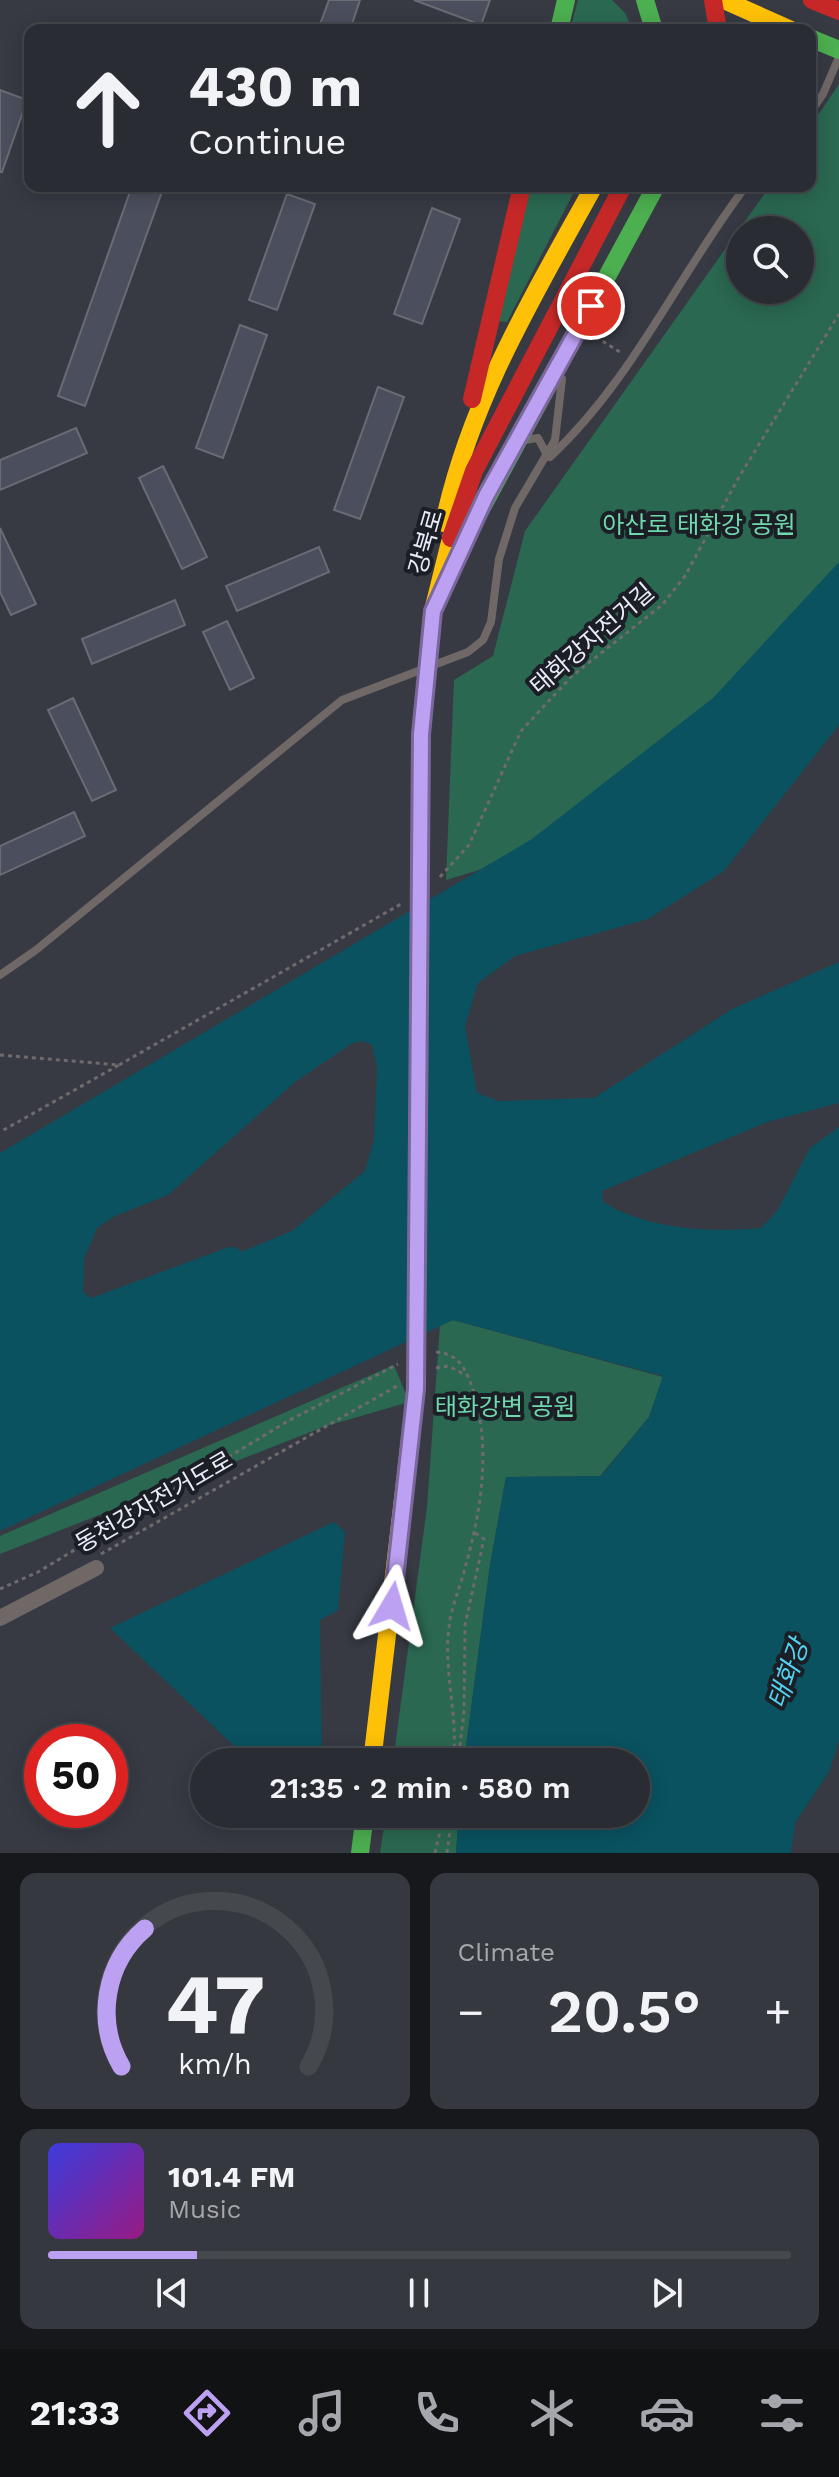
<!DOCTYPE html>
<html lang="en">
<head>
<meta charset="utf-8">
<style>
  :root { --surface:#292c32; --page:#35383e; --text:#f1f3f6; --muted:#a5a7ac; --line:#45484d; --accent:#bca0f2 }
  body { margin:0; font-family:"Work Sans","Noto Sans KR",sans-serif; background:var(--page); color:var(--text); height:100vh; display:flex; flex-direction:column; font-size:30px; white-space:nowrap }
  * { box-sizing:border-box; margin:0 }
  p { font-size:26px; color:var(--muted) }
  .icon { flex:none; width:44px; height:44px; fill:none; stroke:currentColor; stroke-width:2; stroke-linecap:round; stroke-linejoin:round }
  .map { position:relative; height:1853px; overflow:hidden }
  .drawer { display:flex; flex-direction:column; gap:20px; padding:20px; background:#17181c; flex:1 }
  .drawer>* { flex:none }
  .hud { position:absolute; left:24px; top:24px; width:792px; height:168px; border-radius:16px; box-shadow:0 4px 20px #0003,0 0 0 2px var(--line); background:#292c32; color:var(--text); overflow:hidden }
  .fabs { position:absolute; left:726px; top:216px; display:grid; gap:16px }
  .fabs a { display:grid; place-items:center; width:88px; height:88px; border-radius:50%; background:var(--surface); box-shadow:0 4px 20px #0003,0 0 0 2px var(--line); font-size:40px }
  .speed { position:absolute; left:24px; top:1724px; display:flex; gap:16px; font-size:40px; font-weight:700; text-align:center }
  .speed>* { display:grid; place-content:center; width:104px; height:104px; border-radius:50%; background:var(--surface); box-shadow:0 4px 20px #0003,0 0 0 2px var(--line); line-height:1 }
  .speed .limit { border:12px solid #d22; background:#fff; color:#111 }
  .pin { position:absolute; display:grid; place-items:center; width:68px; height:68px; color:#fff; margin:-34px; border:4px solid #fff; border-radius:50%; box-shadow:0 2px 8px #0007 }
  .me { position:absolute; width:88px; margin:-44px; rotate:7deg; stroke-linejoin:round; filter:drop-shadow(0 0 6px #0008) }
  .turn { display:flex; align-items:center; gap:28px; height:168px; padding:0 32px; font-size:36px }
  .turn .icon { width:104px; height:104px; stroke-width:2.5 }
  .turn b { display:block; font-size:56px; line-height:68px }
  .big { font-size:60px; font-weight:600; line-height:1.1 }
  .drawer .card { flex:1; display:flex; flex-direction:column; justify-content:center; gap:12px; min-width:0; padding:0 28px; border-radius:16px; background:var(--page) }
  .drawer .dial { align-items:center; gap:0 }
  .dial svg { height:208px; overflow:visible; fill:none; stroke:var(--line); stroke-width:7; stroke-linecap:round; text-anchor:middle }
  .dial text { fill:var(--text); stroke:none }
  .song { display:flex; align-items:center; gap:24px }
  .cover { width:96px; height:96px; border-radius:12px; background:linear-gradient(135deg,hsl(240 70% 55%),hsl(310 70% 35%)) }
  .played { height:8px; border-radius:4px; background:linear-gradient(90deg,var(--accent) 20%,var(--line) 20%) }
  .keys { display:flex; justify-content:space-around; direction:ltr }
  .heat { display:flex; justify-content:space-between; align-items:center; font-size:44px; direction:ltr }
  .drawer .tiles { flex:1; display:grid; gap:20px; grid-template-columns:1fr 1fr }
  .card:last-child { grid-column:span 2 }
  .trip { position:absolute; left:190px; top:1748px; width:460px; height:80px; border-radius:40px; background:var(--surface); box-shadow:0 4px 20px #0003,0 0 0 2px var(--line); font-weight:600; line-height:80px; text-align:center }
  .dock { display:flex; height:128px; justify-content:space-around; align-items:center; background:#101214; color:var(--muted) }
  .dock .icon { width:56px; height:56px }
  .dock .active { color:var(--accent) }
  .dock b { font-size:36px; color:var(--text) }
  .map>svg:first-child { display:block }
  .green { fill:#2a6851; fill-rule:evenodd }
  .water { fill:#0a5260; fill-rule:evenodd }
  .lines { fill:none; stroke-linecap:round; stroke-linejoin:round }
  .river { stroke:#0a5260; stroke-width:28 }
  .building { fill:#4b4e5c; stroke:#6a6c74; stroke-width:2 }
  .path { stroke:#6f6a6c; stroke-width:3; stroke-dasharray:4 4; stroke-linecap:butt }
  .lane { stroke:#6f6866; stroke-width:8 }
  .street { stroke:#6f6866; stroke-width:16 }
  .fast { stroke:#4caf50; stroke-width:18 }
  .slow { stroke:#ffc107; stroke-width:18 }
  .jam { stroke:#c62828; stroke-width:18 }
  .route-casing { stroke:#7a689d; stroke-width:20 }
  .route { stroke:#bca0f2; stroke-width:14 }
  .labels { text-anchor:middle; stroke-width:8; stroke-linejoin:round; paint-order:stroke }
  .park-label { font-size:24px; fill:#6fd9ad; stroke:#1c1e26 }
  .street-label { font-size:24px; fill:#e9ecf8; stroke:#1c1e26 }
  .water-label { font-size:26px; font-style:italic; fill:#51d2f0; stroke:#1c1e26 }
</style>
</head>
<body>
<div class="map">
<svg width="839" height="1853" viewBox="0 0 839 1853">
  <rect width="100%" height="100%" fill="#373a43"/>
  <!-- green -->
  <path class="green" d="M578 0H612L625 13 633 30H570Z
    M839 84V579L739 689 535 853 446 880 454 680 493 656 525 531 770 186H810V127ZM740 230H800V290H740Z
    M531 186H577L507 322 498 321Z
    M453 1320 663 1377 649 1417 600 1476 506 1477 490 1565 464 1762H393L427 1507 440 1325Z
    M394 1365 409 1402 323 1427 0 1554V1536Z
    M386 1814H459L456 1853H380Z"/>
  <!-- water -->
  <path class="water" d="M839 562V725L724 871 648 919 515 956 478 983 465 1026 477 1093 498 1101 594 1098 732 1009 839 962V1103L767 1122 602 1191 603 1202C646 1229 711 1233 761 1228L777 1211 810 1148 839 1127V1741L829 1772 795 1823 791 1853H456L459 1814H636V1762H464L490 1565 506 1477 601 1476 649 1417 663 1376 453 1320 0 1531V1153L532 839 713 698ZM362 1041 372 1045 377 1068 374 1140 365 1171 292 1231 202 1268 181 1291 135 1310 101 1305 83 1292 84 1259 97 1228 115 1216 168 1195 295 1082 351 1044Z
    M334 1522 345 1532 338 1610 320 1620 322 1762H251L110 1628Z"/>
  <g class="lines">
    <!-- river -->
    <path class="river" d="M75 1319 231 1261"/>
  </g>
  <!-- building -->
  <path class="building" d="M329 0H360L350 30H318Z
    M414 0H490L481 25Z
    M0 90 27 100 2 172H0Z
    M132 186H164L85 406 58 396Z
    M287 194 315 204 277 310 249 300Z
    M432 208 460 219 422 324 394 314Z
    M240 325 267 335 223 458 196 448Z
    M378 387 404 397 360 519 334 510Z
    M76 428 87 453 0 490V460Z
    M163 466 207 557 182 569 139 478Z
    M0 528 36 604 11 615 0 592Z
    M319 547 329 572 237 611 226 586Z
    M175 600 185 625 92 664 82 639Z
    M227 621 254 678 230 690 203 632Z
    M73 698 116 790 92 801 48 710Z
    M74 812 85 836 0 875V846Z"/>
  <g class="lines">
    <!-- path -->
    <path class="path" d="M596 337 623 354
      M440 877 469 845 521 731 572 676 662 605 685 576 739 477 839 314
      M0 1055 119 1065 0 1132
      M119 1065 401 904
      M436 1352C461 1354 467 1372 474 1393 491 1450 481 1512 465 1568 460 1587 451 1608 449 1627 443 1672 459 1717 453 1762
      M436 1368 448 1366 466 1375
      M101 1554 397 1386
      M0 1589 38 1572 288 1421 398 1364
      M458 1762 464 1712 465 1625 484 1539 475 1533
      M435 1853 444 1814
      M447 1853 452 1814"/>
    <!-- lane -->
    <path class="lane" d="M810 113 823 94 839 57
      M524 440 538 438 547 455
      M550 457C632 381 679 274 746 186
      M0 975 36 950 342 700 468 652 483 640 491 622 499 559 515 508 555 440 562 379"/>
    <!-- street -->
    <path class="street" d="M0 1618 96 1568"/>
    <!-- fast -->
    <path class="fast" d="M645 0 654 30
      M559 30 566 0
      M810 38 839 50
      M460 548 656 186
      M360 1853 365 1814"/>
    <!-- slow -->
    <path class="slow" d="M724 0 791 30
      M444 523C470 400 534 295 594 186
      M420 872 421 734 433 611 451 538
      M372 1762 416 1389V1337"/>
    <!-- jam -->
    <path class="jam" d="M713 0 718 30
      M812 0 839 11
      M472 399 522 186
      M451 538 474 471 623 186
      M416 1337 420 872"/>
  </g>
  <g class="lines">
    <!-- route casing -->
    <g class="route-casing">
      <path id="route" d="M392 1606 416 1389 421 734 433 611 486 496 591 306"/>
    </g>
    <!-- route -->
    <use href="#route" class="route"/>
  </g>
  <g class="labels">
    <!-- park labels -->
    <g class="park-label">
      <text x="699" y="533">아산로 태화강 공원</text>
      <text x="505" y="1415">태화강변 공원</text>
    </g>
    <!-- street labels -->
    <g class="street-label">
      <text transform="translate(426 542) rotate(-74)" y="8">강북로</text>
      <text transform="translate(592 639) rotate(-41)" y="8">태화강자전거길</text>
      <text transform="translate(154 1502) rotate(-30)" y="8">동천강자전거도로</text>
    </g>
    <!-- water labels -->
    <g class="water-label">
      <text transform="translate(788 1674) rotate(-70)" y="9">태화강</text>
    </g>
  </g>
</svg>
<div class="fabs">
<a><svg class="icon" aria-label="search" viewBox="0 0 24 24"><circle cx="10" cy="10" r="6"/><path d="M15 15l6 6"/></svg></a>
</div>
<div class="speed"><div class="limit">50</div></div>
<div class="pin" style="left:591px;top:306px;background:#d93025"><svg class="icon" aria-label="arrive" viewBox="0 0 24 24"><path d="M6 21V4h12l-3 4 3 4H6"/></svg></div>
<svg class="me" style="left:392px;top:1606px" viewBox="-20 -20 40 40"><path d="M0-17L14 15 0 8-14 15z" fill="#bca0f2" stroke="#fff" stroke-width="4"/></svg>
<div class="trip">21:35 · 2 min · 580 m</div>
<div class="hud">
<div class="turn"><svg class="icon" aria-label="ahead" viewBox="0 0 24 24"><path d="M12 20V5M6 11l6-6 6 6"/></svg><div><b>430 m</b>Continue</div></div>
</div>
</div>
<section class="drawer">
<div class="tiles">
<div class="card dial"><svg viewBox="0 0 100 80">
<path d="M14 69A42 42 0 1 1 86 69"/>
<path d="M14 69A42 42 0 0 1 23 16" stroke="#bca0f2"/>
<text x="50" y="56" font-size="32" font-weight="700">47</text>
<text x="50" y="72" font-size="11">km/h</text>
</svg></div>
<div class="card"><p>Climate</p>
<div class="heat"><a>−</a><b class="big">20.5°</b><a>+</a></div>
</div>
<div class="card">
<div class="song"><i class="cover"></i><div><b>101.4 FM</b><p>Music</p></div></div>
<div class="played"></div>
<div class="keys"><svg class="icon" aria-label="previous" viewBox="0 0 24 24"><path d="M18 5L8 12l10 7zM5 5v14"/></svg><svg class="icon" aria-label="pause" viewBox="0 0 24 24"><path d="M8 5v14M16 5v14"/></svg><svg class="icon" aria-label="next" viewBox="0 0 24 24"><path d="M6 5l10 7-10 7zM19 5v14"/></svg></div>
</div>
</div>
</section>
<nav class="dock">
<b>21:33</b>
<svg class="icon active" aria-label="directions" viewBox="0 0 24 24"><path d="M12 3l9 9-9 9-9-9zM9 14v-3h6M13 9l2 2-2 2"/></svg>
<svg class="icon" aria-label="music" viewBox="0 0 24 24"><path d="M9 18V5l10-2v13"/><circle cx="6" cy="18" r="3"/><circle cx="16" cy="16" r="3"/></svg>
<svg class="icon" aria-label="phone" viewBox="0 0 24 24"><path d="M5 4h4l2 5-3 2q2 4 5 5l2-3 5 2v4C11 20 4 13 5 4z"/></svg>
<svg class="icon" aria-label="climate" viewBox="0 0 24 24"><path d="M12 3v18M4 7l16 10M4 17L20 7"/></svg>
<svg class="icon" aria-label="car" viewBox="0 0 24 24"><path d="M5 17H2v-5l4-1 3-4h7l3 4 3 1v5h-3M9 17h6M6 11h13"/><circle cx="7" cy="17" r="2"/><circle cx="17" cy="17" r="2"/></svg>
<svg class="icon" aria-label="filters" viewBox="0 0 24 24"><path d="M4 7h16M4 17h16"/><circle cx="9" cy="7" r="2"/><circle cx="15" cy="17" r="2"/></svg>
</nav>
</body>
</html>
